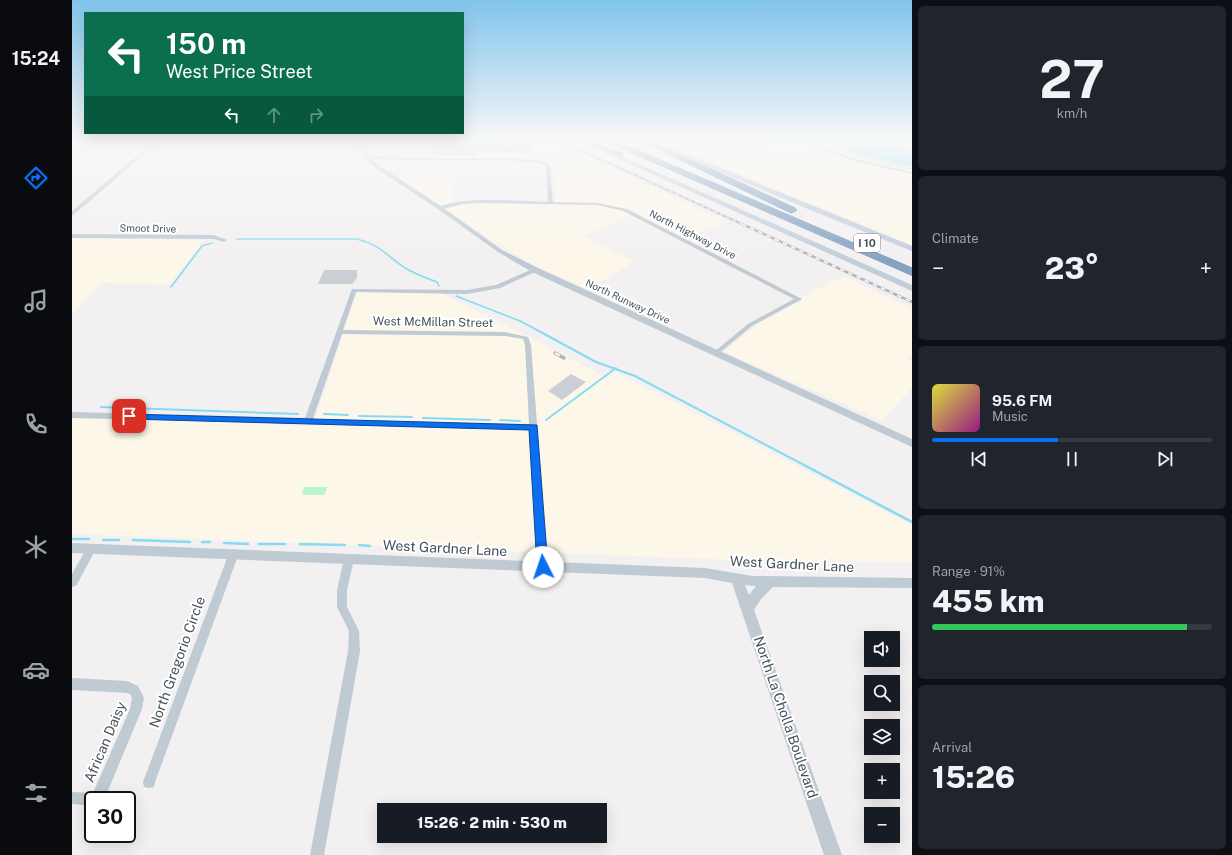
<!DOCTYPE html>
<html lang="en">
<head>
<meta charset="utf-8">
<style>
  :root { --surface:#171b24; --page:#20242c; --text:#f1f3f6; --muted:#9ea1a6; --line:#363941; --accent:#0c6ef0 }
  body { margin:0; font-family:"Public Sans",sans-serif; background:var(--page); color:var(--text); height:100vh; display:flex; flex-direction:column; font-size:15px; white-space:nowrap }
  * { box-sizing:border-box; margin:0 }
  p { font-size:13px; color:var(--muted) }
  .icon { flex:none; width:22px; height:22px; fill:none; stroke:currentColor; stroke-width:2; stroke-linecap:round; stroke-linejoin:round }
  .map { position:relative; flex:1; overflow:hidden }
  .drawer { display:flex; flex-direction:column; gap:6px; padding:6px; background:#0d0f14; width:320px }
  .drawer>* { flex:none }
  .top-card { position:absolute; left:12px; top:12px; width:380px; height:122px; border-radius:0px; box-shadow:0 4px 16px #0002; background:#0b6e4f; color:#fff; overflow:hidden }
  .buttons { position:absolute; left:792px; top:631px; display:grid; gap:8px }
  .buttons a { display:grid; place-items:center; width:36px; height:36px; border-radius:0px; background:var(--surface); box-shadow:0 4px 16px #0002; font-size:20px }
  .speed { position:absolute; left:12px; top:791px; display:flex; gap:8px; font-size:20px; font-weight:700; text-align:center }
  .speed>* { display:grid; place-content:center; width:52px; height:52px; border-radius:50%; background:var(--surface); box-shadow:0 4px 16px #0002; line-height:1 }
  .speed .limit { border:2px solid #111; border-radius:6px; background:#fff; color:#111 }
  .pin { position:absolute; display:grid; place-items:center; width:34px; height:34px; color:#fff; margin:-17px; border-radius:8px; box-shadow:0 2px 6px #0006 }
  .me { position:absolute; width:44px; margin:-22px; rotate:356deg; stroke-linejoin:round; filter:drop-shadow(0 0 3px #0008) }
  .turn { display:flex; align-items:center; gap:14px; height:84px; padding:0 16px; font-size:18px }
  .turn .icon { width:52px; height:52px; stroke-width:2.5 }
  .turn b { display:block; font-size:28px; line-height:34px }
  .lanes { display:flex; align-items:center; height:38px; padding:0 16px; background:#0003; justify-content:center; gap:20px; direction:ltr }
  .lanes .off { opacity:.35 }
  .big { font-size:30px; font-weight:800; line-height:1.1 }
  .drawer .card { flex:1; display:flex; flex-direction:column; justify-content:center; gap:6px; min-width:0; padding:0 14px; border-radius:6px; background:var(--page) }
  .drawer .dial { align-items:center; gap:0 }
  .dial b { font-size:52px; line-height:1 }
  .song { display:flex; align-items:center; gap:12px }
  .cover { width:48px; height:48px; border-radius:6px; background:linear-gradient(135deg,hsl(60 70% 55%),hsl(310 70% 35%)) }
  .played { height:4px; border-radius:2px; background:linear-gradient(90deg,var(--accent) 45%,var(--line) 45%) }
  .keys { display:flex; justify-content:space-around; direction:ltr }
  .heat { display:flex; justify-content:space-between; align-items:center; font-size:22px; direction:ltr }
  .charge { height:6px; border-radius:3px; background:linear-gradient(90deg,#34c759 91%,var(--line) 0) }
  .trip { position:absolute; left:305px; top:803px; width:230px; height:40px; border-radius:0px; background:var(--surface); box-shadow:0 4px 16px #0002; font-weight:800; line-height:40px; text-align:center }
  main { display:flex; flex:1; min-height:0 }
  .menu { display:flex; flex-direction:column; width:72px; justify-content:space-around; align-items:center; background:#090b0e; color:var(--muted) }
  .menu .icon { width:28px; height:28px }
  .menu .selected { color:var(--accent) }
  .menu b { font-size:18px; color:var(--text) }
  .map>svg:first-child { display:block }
  .commercial { fill:#fdf7e9 }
  .green { fill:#bcf3d1 }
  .water { fill:#86dbf3 }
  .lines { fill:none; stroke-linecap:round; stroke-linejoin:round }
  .stream-far2 { stroke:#86dbf3; stroke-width:1.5 }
  .stream-far1 { stroke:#86dbf3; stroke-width:2 }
  .stream { stroke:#86dbf3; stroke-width:2.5 }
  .building { fill:#cbcfd5 }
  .motorway-casing { stroke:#6f8dae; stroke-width:1 }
  .minor { fill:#bfcad3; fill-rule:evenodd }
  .tertiary { fill:#bfcad3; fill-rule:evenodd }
  .secondary { fill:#c1cdda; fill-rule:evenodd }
  .motorway { fill:#84a2c2; fill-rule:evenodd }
  .rail-far2-casing { stroke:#b1b5bb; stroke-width:2 }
  .rail-far1-casing { stroke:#b1b5bb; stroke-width:2.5 }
  .rail-casing { stroke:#b1b5bb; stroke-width:3.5 }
  .rail-far2 { stroke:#fff; stroke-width:1; stroke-dasharray:3.5; stroke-linecap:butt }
  .rail-far1 { stroke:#fff; stroke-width:1.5; stroke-dasharray:4.5; stroke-linecap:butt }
  .rail { stroke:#fff; stroke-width:2; stroke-dasharray:5.5; stroke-linecap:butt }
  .route { fill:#0c6ef0; stroke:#08489c }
  .labels { text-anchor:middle; stroke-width:4; stroke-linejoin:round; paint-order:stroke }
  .far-street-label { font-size:10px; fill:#46535f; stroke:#fff }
  .shield { fill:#fff; stroke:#7e878f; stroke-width:1 }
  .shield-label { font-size:11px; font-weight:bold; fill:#46535f }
  .street-label { font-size:12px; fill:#46535f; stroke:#fff }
  .near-street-label { font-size:14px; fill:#46535f; stroke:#fff }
</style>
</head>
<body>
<main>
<nav class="menu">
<b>15:24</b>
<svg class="icon selected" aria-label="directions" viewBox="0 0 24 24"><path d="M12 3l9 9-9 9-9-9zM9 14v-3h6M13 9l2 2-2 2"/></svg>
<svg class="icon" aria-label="music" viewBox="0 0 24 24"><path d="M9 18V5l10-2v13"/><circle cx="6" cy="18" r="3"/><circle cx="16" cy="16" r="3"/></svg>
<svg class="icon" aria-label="phone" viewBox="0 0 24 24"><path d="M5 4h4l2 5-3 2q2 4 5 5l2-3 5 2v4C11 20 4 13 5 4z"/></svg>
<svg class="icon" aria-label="climate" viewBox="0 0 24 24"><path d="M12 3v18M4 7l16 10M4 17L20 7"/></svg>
<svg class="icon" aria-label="car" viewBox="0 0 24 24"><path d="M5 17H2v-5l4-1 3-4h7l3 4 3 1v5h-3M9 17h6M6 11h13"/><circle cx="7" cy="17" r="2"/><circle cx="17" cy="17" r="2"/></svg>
<svg class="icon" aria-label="filters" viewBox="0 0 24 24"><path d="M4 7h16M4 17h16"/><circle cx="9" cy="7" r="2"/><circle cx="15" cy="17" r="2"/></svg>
</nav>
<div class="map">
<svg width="840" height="855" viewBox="0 0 840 855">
  <rect width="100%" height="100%" fill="#f2f0f0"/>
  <!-- commercial -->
  <path class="commercial" d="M31 141H78L64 153 16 152Z
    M88 141H155L150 146H125L128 148 80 147Z
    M292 141H483L654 222 605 240 557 216 510 236 563 261 516 290 464 266 427 245 327 178 382 179 381 202 386 206 406 203 484 204 482 161 296 156Z
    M740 143 808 163 840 170V245L697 187 619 152 683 146 718 145Z
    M0 238 132 240 98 284 29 283 0 314Z
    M771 276 840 309V355L835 358 840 361V388L809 420 652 352 690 321 728 302 733 295Z
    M285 292 369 293 468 343 535 378 544 372 840 525V562L663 560 0 534V417L241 426Z"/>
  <!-- green -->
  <path class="green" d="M735 141H840V170C804 163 769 153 735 141Z
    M232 487H255L253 495H230Z"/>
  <!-- water -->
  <path class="water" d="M746 141H799L840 151V167L791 155Z"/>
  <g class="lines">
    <!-- stream-far2 -->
    <path class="stream-far2" d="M165 239H285C307 244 315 256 333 268 343 274 354 278 365 282L367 286
      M99 287 130 246 140 243
      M384 296 448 321 467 331"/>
    <!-- stream-far1 -->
    <path class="stream-far1" d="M465 330 524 362 563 376 734 466
      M29 407 226 414
      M252 414 276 415
      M287 416 340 417
      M351 418 418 420
      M428 420 448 421
      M474 420 544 368"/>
    <!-- stream -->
    <path class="stream" d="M732 465 840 522
      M0 539H17
      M31 540H47
      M61 540 118 542
      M130 542H138
      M152 543 176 544
      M187 544H213
      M228 544 273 545
      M287 545 298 546"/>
  </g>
  <!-- building -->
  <path class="building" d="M357 141H460V153L403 152V156L364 155Z
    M252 270H285V278L280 284H246Z
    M499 374 514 382 490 400 476 391Z"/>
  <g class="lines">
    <!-- motorway casing -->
    <g class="motorway-casing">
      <path id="motorway" d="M509 141H520L551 154 550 156H544Z
        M533 141H544L840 268V275Z
        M569 141H579L723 208 725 210 720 213 717 212Z"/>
    </g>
    <!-- minor -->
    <path class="minor" d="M702 141H718L621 151 619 150 621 149Z
      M723 141H729L792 161 840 172V174L789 163Z
      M295 157 451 159 472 161 478 166 481 202 525 203 555 209 730 299 680 326 646 354H642L641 353 642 352 676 324 722 299 551 211 525 205 403 203 390 204 368 210 365 208C386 196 451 201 476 202L474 167 469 163 451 161 293 159V157Z
      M0 234 142 235 155 240 152 242 142 239 0 238Z
      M463 268 466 270 465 271 428 288 395 294 284 292 271 330 433 332 456 337 459 345 476 567 474 570 471 571 468 570 466 567 458 430 0 418V412L233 418 280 289 395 290 424 285ZM270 334 433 336 451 339 453 345 457 424 241 419Z
      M19 545 22 546 24 549 4 586 0 587V574L16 546Z
      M162 549 165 550 167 553 83 782 82 787 77 788 72 787 71 782 157 553 159 550Z
      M277 555 280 556 282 559 275 590V607L287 631 288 651 252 855H238L276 651 277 631 265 607V590L272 559 274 556Z
      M0 678 55 681 66 686 72 698 70 709 32 800H21V806L0 804V792L21 793 58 709 60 698 58 694 55 693 0 690Z"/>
    <!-- tertiary -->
    <path class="tertiary" d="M82 141H88L0 216V211Z
      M286 141H292L296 155 302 162 370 207 430 250 466 268 840 439V447L460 272 426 252 366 209 298 164 290 156Z
      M0 543 633 568 681 576 840 578V588L701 587 689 599 682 610 770 855H752L660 583 633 578 0 553ZM673 585 684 586 677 595Z"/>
    <!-- secondary -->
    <path class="secondary" d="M575 141H583L840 246V251L731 207Z
      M531 148 840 285V291L529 151 528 150Z"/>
    <!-- motorway -->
    <use href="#motorway" class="motorway"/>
    <!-- rail-far2 casing -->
    <g class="rail-far2-casing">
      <path id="rail-far2" d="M489 141 672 225"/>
    </g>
    <!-- rail-far1 casing -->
    <g class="rail-far1-casing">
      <path id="rail-far1" d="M670 224 840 302"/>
    </g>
    <!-- rail casing -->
    <g class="rail-casing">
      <path id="rail" d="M483 353 492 358"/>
    </g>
    <!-- rail-far2 -->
    <use href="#rail-far2" class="rail-far2"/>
    <!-- rail-far1 -->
    <use href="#rail-far1" class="rail-far1"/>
    <!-- rail -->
    <use href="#rail" class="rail"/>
  </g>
  <!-- sky -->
  <linearGradient id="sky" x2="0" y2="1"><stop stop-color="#81c4ec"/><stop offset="0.54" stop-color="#f9f8f8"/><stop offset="1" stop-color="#f9f8f8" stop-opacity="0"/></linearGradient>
  <rect width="840" height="261" fill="url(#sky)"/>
  <!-- route -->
  <path class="route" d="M54 414 465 425 476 567 475 571 471 572 467 571 465 567 457 430 57 419 53 416Z"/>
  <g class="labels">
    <!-- far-street labels -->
    <g class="far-street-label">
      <text transform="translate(76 228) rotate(1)" y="4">Smoot Drive</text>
      <text transform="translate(621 234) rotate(27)" y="4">North Highway Drive</text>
      <text transform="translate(556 301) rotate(25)" y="4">North Runway Drive</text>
    </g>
    <!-- shield labels -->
    <rect class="shield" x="782" y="234" width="26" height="18" rx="3"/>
    <g class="shield-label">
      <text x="795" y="247">I 10</text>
    </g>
    <!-- street labels -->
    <g class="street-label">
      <text transform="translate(361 322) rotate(1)" y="4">West McMillan Street</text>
    </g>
    <!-- near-street labels -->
    <g class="near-street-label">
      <text transform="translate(373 548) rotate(3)" y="5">West Gardner Lane</text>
      <text transform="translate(720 564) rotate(3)" y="5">West Gardner Lane</text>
      <text transform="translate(105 662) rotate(-70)" y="5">North Gregorio Circle</text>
      <text transform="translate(714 717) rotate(71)" y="5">North La Cholla Boulevard</text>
      <text transform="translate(33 742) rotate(-67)" y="5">African Daisy</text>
    </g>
  </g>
</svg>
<div class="buttons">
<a><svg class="icon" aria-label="sound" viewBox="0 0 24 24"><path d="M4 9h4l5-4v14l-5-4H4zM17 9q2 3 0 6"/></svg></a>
<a><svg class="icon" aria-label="search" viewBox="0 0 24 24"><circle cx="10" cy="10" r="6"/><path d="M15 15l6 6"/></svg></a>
<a><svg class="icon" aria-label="layers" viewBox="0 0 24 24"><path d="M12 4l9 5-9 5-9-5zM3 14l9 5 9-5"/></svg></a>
<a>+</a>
<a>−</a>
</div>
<div class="speed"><div class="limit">30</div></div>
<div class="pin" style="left:57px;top:416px;background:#d93025"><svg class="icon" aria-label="arrive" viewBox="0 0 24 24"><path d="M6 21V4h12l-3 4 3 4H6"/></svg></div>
<svg class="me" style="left:471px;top:567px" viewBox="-20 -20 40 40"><circle r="19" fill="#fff"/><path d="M0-13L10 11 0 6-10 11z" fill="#0c6ef0"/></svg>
<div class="trip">15:26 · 2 min · 530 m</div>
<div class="top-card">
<div class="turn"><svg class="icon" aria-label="left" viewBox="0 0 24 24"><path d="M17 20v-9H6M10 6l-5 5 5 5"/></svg><div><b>150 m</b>West Price Street</div></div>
<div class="lanes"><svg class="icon" aria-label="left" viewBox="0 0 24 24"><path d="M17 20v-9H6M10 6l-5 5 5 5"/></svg><svg class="icon off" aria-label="ahead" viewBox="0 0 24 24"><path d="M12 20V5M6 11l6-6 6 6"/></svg><svg class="icon off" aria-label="right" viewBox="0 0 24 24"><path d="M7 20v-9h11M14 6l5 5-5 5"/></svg></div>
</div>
</div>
<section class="drawer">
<div class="card dial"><b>27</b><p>km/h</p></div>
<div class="card"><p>Climate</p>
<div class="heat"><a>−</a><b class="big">23°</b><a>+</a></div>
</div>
<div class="card">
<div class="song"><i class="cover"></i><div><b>95.6 FM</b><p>Music</p></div></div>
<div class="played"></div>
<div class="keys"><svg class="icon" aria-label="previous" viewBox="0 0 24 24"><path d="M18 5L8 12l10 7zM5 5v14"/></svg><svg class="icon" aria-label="pause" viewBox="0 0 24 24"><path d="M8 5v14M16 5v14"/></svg><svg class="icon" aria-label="next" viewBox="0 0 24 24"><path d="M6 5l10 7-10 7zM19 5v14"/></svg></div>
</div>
<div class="card"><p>Range · 91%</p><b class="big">455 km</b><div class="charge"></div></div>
<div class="card"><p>Arrival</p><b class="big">15:26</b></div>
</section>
</main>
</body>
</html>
